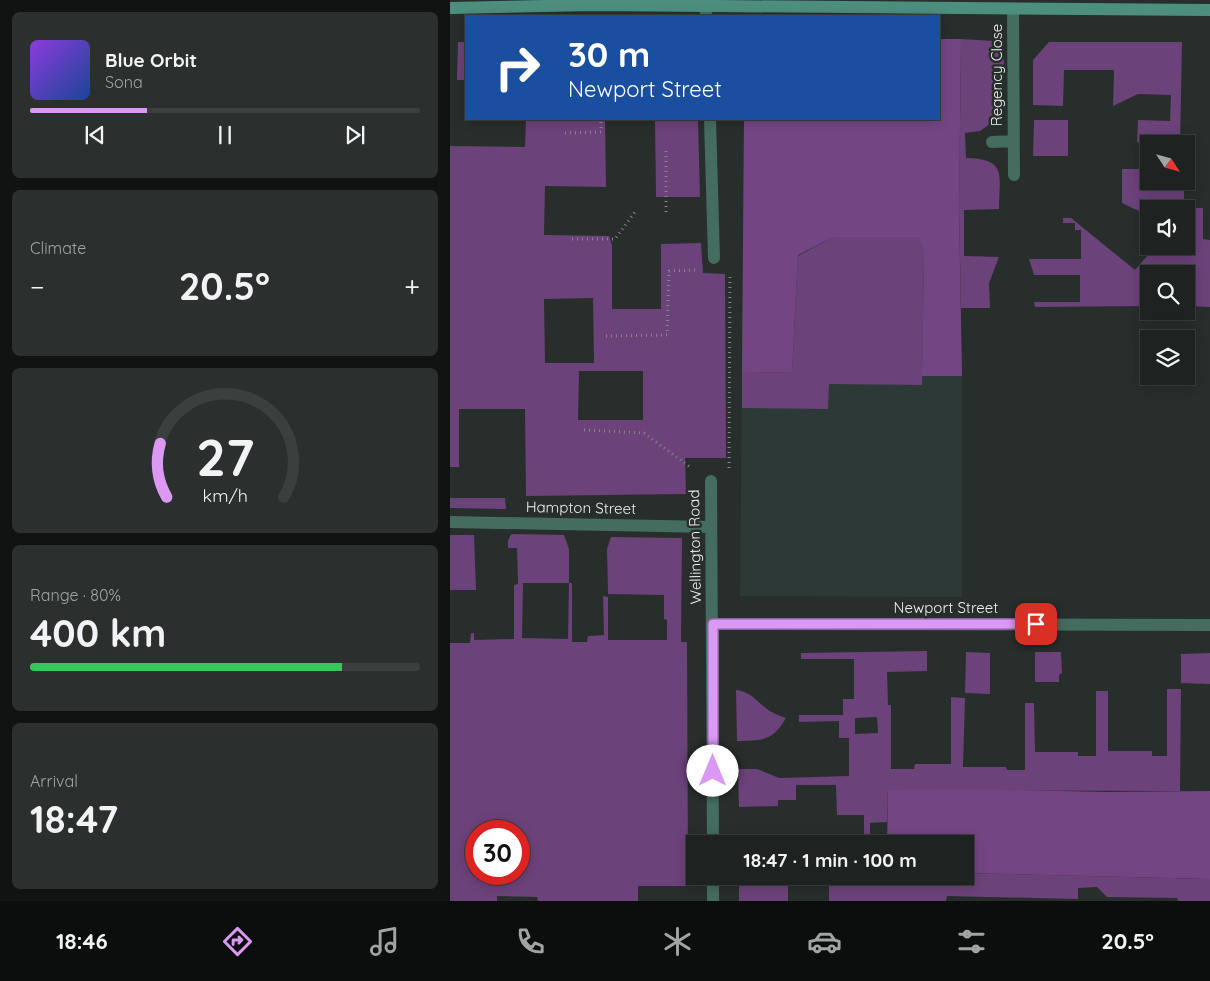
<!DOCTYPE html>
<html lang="en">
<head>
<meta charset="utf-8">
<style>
  :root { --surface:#1e2221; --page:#2b2f2e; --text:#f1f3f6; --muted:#a1a4a5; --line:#3c3f3f; --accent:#dc99f4 }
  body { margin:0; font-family:Quicksand,sans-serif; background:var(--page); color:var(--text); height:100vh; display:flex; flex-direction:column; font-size:19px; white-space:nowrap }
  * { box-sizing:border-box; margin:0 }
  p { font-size:16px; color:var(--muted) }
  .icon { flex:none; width:28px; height:28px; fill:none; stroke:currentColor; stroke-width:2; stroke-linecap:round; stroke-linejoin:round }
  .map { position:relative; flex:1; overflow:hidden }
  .side { display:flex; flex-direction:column; gap:12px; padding:12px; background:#101312; width:450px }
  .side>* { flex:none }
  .hud { position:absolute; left:15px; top:15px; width:475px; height:105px; border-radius:0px; box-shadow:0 2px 12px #0003,0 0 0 1px var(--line); background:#1a4fa0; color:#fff; overflow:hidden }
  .needle { width:32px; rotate:126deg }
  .fabs { position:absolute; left:690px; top:135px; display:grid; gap:10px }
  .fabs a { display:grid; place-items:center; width:55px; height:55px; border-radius:0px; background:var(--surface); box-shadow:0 2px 12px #0003,0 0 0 1px var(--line); font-size:25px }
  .speed { position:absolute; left:15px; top:820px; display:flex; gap:10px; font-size:25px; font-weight:700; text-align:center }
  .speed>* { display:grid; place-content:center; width:65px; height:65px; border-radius:50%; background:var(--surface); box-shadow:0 2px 12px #0003,0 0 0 1px var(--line); line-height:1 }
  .speed .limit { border:8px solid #d22; background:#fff; color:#111 }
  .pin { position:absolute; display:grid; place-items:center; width:42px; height:42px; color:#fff; margin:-21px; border-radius:10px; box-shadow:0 2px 8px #0006 }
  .me { position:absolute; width:55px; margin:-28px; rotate:0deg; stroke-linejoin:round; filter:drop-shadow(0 0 4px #0008) }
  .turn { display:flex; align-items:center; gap:18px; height:105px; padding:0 20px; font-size:22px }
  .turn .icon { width:65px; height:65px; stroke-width:2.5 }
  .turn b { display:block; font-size:35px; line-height:42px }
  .big { font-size:38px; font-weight:800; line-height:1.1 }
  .side .widget { flex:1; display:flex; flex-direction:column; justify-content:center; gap:8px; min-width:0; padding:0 18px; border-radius:8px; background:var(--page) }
  .side .dial { align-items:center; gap:0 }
  .dial svg { height:130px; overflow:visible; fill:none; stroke:var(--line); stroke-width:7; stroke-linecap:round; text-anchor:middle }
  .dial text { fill:var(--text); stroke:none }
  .song { display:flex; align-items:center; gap:15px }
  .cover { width:60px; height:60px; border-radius:8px; background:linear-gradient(135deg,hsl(270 70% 55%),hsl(220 70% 35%)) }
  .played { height:5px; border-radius:2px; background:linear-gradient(90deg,var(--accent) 30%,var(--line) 30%) }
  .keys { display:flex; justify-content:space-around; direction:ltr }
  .heat { display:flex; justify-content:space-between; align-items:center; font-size:28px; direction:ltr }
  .charge { height:8px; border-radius:4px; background:linear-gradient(90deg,#34c759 80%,var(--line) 0) }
  .trip { position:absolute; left:236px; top:835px; width:288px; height:50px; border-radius:0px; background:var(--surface); box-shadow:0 2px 12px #0003,0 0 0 1px var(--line); font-weight:800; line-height:50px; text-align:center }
  .tab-bar { display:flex; height:80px; justify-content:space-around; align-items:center; background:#0c0e0d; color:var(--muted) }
  .tab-bar .icon { width:35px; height:35px }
  .tab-bar .active { color:var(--accent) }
  .tab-bar b { font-size:22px; color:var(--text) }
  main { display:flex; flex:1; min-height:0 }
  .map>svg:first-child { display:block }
  .built { fill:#2c3936 }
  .green { fill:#6c427a; fill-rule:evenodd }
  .forest { fill:#734683 }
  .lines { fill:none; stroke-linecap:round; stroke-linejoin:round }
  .path { stroke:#838886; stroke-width:3; stroke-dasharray:1 4; stroke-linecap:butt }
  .minor { stroke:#446c61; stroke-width:12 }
  .secondary { stroke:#4d8f7f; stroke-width:12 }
  .route-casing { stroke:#8f639f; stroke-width:12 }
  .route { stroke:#dc99f4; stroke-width:9 }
  .labels { text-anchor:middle; stroke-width:5; stroke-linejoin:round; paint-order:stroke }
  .street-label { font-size:15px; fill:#ebefee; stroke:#282e2c }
</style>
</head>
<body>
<main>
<section class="side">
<div class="widget">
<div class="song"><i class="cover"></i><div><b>Blue Orbit</b><p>Sona</p></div></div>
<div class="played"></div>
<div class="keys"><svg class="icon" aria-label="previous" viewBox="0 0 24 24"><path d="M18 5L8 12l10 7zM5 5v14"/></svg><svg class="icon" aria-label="pause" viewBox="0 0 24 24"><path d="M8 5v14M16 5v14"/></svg><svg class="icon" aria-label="next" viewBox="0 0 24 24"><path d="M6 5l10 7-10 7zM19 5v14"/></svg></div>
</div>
<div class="widget"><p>Climate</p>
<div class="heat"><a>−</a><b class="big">20.5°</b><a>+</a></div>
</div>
<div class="widget dial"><svg viewBox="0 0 100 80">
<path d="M14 69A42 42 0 1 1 86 69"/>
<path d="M14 69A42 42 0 0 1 10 36" stroke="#dc99f4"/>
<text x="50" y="56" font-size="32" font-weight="700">27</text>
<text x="50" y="72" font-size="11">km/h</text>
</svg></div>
<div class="widget"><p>Range · 80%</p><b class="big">400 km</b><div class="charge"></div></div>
<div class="widget"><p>Arrival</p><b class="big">18:47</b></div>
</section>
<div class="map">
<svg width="760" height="901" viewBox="0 0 760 901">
  <rect width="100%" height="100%" fill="#282e2c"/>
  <!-- built -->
  <path class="built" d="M489 39H511L509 210 512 376V597L290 596 294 119H489Z"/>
  <!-- green -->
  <path class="green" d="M511 39 544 41 549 46 554 59 552 110 540 124 530 131 515 133 516 158C558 159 549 175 549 209L514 210V256L549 257 539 283 540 308H511L509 210Z
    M8 42H16V75L14 80H7Z
    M599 42H732L730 144 726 142H687L688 120 720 121 721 95 688 94 663 106 664 70H614L613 106 583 105V60Z
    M76 119H97V120L155 119 156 187 95 186 94 235 159 236 162 245V309H211V244L251 243 253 273 275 274 276 458H235L236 494 76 496 75 409H9V467H0V146L75 147ZM143 298 144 363H95L94 299ZM129 371H193V420H128Z
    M205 119H248L250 197H206Z
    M584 120H618V156H583Z
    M672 169H699V181H734V208H753V239L760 240V307L736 306V274H699V306L585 307 584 302H630V275H584L579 259H631V230H625V223H613V218H621L685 270 706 246H736V209H699V219L691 212 672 203Z
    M383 237H468L474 252 472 385 379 384 378 409 292 408V373L342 372 348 256Z
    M0 498H55L56 509 0 508Z
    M61 534 114 535 119 549V583H122V642H137L138 636 154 635 153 596 158 597V640H217V620L214 619V595L158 594 157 549 161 537 232 538 231 642H237L238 886H188V901H88L87 897 47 896V901H0V643H20L21 633H24V640L64 639V585L68 584 67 548H58V541ZM73 583H119L118 639 72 638ZM26 831H69V874H26Z
    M0 535H24L26 590H0Z
    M477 651V671L437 672 438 705H441V769H464L465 764H501V697L515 698 513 767H556L557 770H575V703H584L585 752H628V756H646V691H658V751H702V756H717V689H731L730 791 438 790 437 822 420 823V839H437V844H339L338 839H414V815H387L386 785H346V800H328V806L289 807 288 769H307L329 778 399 776V738H389V721L349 722V715H393V699H404V659H351V653ZM427 717 428 733 405 734V718Z
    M516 652 540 653V694L515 693Z
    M585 652H611L612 673 609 675V682H585Z
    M760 653V684L731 683V654Z
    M286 690C300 691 306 701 317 709 322 713 330 716 336 718 322 742 312 740 287 741Z
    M515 873 760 879V901H728L727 898 657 897 647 887 628 888V899L497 896 496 901H379V876H515Z
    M289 876H338V901H289Z"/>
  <!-- forest -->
  <path class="forest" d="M489 39H511L509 210 512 376H472L474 252 468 237H383L348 255 342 372 292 373 294 119H489Z
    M512 789 658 792 760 791V879L515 873V844H437L438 790Z"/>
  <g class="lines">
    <!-- path -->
    <path class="path" d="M115 133 151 132V119
      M216 212V150
      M122 239H165L185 212
      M156 336 217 335 219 271 245 270
      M134 430 194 433 240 467
      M279 468 280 274"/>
    <!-- minor -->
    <path class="minor" d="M255 0 256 16
      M563 9 564 175
      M260 119 264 258
      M542 142 564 141
      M261 481 263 844
      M0 522 261 527
      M263 624 760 625
      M263 876V901"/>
    <!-- secondary -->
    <path class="secondary" d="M0 8 143 5 760 10"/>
  </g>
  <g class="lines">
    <!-- route casing -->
    <g class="route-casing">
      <path id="route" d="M263 771V624H586"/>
    </g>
    <!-- route -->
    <use href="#route" class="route"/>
  </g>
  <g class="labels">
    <!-- street labels -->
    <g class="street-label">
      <text transform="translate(547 75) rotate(-90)" y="5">Regency Close</text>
      <text transform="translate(131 508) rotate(1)" y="5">Hampton Street</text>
      <text transform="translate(245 547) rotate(-91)" y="5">Wellington Road</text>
      <text x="496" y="613">Newport Street</text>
    </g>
  </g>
</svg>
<div class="fabs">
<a><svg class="needle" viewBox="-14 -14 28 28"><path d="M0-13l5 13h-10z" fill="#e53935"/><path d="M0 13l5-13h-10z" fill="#a1a4a5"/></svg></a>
<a><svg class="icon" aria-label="sound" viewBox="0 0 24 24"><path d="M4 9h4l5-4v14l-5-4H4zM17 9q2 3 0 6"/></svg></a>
<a><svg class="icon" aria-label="search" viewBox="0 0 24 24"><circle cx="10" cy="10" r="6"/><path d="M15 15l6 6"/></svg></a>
<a><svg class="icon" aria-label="layers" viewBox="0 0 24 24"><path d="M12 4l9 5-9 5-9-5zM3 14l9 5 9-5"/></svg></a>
</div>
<div class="speed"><div class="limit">30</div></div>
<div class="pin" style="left:586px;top:624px;background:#d93025"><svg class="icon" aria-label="arrive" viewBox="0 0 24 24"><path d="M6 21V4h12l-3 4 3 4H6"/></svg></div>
<svg class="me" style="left:263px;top:771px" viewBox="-20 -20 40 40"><circle r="19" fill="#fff"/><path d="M0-13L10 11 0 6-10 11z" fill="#dc99f4"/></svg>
<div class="trip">18:47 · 1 min · 100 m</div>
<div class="hud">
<div class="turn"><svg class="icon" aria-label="right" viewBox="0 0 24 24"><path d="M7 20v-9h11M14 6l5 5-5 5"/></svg><div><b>30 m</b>Newport Street</div></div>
</div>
</div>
</main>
<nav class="tab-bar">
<b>18:46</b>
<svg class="icon active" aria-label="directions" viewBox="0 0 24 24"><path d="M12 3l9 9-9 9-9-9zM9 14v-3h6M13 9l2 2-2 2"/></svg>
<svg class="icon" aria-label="music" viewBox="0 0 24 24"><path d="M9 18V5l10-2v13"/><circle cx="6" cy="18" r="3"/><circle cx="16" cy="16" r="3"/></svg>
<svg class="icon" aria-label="phone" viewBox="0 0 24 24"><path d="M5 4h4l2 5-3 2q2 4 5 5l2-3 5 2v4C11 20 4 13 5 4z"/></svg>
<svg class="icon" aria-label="climate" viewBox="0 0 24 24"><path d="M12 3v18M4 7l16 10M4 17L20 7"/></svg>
<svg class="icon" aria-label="car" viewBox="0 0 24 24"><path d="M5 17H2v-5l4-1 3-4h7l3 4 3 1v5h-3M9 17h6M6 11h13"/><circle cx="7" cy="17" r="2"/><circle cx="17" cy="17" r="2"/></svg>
<svg class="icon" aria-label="filters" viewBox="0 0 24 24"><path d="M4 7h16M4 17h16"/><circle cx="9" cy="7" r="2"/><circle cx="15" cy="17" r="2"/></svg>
<b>20.5°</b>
</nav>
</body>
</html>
